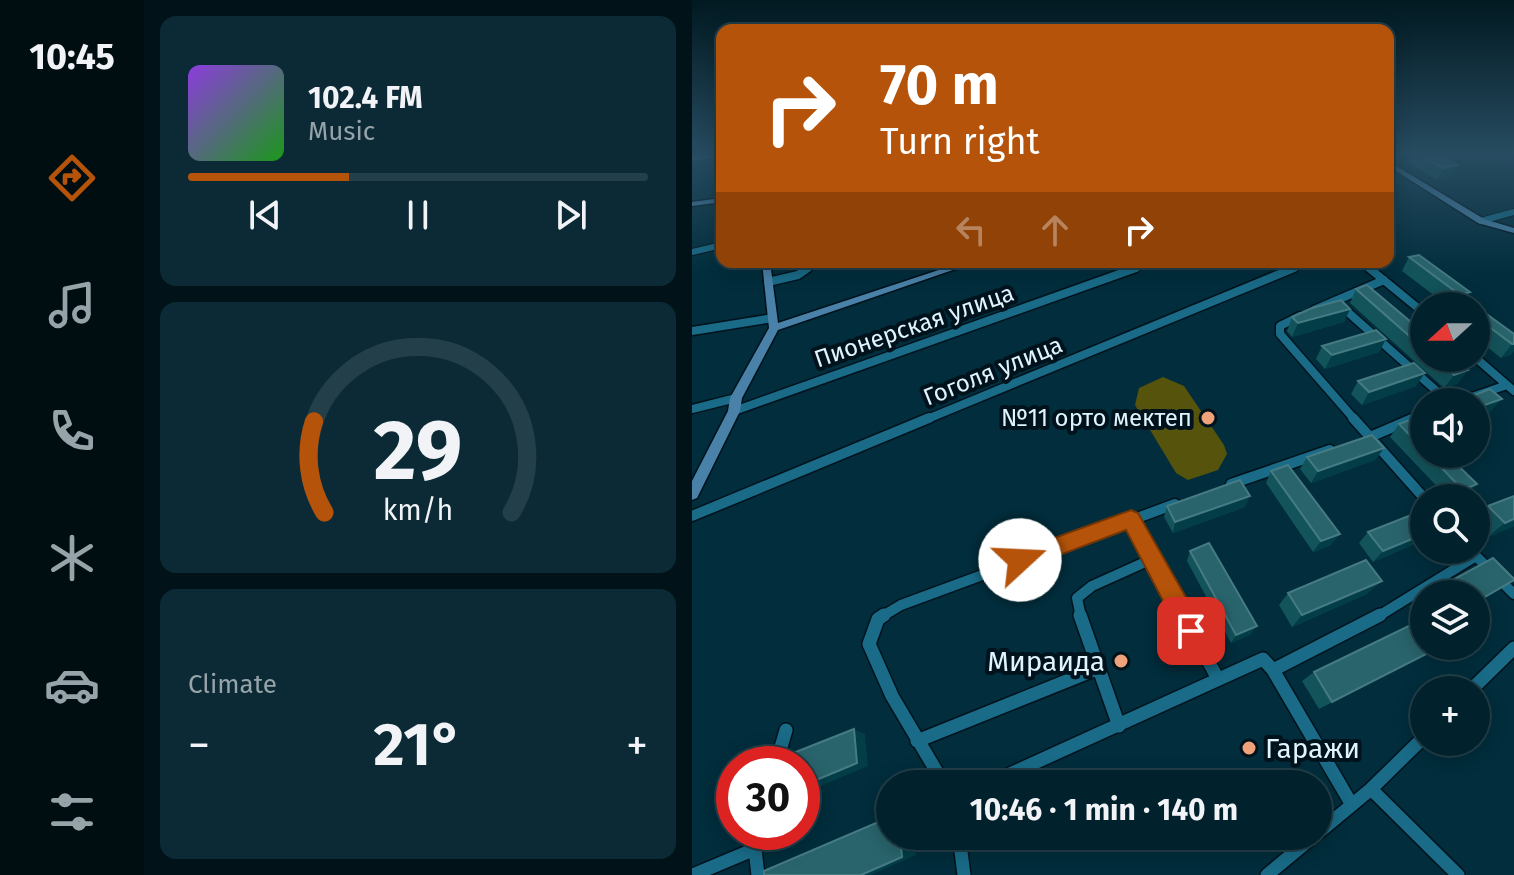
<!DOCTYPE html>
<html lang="en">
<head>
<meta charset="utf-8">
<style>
  :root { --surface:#01222d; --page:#0b2a35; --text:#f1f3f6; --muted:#96a4aa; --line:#233f49; --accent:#b45309 }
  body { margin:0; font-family:"Fira Sans",sans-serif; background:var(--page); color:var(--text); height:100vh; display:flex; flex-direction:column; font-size:30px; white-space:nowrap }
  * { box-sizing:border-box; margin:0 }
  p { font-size:26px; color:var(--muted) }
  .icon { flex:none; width:44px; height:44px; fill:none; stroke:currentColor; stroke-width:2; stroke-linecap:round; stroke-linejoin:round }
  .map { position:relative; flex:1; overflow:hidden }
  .details { display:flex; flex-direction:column; gap:16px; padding:16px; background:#011319; width:548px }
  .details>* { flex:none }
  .top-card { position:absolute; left:24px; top:24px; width:678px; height:244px; border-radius:16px; box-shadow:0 4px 20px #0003,0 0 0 2px var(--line); background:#b45309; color:#fff; overflow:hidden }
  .needle { width:52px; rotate:249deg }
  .controls { position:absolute; left:718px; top:292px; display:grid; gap:16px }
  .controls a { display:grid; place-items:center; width:80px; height:80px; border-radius:50%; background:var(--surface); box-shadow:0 4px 20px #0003,0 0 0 2px var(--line); font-size:40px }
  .speed { position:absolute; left:24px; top:746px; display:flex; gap:16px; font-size:40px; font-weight:700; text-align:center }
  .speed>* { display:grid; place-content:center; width:104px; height:104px; border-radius:50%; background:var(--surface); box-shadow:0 4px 20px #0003,0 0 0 2px var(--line); line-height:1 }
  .speed .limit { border:12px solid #d22; background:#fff; color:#111 }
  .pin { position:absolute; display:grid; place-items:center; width:68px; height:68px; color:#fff; margin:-34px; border-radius:16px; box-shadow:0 4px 12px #0006 }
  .me { position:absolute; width:88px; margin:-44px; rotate:70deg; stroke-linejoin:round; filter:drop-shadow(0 0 6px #0008) }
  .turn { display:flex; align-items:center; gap:28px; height:168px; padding:0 32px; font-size:36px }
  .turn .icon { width:104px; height:104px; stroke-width:2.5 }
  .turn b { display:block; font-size:56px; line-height:68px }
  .lanes { display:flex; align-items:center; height:76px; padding:0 32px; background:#0003; justify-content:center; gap:40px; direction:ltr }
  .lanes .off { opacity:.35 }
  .big { font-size:60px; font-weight:700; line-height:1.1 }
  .details .tile { flex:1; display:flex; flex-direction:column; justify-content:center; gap:12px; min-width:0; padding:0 28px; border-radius:16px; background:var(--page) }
  .details .dial { align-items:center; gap:0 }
  .dial svg { height:208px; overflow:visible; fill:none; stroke:var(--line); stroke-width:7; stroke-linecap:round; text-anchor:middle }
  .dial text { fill:var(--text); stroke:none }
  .song { display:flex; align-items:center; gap:24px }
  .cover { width:96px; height:96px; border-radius:12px; background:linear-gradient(135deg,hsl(270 70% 55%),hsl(120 70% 35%)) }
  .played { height:8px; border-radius:4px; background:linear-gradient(90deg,var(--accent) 35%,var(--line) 35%) }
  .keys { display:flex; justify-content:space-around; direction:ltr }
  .heat { display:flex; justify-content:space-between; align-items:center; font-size:44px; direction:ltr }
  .trip { position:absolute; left:184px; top:770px; width:456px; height:80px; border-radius:40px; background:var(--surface); box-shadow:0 4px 20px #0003,0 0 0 2px var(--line); font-weight:700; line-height:80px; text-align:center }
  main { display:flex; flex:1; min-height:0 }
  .dock { display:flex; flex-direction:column; width:144px; justify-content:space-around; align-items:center; background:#000e12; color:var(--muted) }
  .dock .icon { width:56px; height:56px }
  .dock .active { color:var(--accent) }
  .dock b { font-size:36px; color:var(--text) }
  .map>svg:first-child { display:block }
  .green { fill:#56530c }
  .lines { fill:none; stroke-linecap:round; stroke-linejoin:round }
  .street-far3-casing { stroke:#00131c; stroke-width:8 }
  .street-far2-casing { stroke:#00131c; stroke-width:11 }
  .street-far1-casing { stroke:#00131c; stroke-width:13 }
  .street-casing { stroke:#00131c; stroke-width:16 }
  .secondary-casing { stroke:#00131c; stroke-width:3 }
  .street-far3 { stroke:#196b88; stroke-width:6 }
  .street-far2 { stroke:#196b88; stroke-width:8 }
  .street-far1 { stroke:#196b88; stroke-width:10 }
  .street { stroke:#196b88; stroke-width:13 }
  .secondary { fill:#4981a8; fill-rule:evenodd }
  .wall { fill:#13535a }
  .shaded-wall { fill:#033d47 }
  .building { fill:#29646c; stroke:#467b83; stroke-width:2 }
  .route { fill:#b45309; stroke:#753606; stroke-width:2 }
  .poi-dot { fill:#f0a27a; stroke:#00131c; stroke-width:3 }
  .labels { text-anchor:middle; stroke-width:8; stroke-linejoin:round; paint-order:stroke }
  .street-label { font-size:24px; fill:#dff4fe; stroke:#00131c }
  .poi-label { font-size:24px; fill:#dff4fe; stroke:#00131c; text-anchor:end }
  .near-poi-label { font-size:28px; fill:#dff4fe; stroke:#00131c; text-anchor:end }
</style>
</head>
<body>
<main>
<nav class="dock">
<b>10:45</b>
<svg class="icon active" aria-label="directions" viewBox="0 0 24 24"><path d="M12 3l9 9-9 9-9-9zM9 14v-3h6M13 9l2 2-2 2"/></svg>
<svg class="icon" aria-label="music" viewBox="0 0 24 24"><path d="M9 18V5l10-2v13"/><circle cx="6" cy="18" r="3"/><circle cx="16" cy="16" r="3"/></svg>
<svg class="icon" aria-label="phone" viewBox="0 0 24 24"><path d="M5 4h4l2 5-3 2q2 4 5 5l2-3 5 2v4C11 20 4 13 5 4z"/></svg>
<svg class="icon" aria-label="climate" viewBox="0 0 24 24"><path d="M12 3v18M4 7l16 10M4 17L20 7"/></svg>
<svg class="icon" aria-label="car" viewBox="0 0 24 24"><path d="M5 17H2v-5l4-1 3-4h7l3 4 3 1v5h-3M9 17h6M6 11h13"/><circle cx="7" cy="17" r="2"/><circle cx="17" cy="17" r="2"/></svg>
<svg class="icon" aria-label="filters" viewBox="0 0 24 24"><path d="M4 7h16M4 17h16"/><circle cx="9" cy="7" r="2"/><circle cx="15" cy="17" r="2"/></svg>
</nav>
<section class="details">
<div class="tile">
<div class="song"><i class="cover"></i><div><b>102.4 FM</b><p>Music</p></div></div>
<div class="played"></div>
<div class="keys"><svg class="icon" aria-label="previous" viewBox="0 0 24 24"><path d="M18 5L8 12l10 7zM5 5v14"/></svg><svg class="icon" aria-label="pause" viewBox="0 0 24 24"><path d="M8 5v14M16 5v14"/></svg><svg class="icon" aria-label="next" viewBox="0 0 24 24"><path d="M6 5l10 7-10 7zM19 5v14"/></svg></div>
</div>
<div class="tile dial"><svg viewBox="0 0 100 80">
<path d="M14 69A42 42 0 1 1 86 69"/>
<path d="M14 69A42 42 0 0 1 10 34" stroke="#b45309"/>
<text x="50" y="56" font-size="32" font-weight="700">29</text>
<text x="50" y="72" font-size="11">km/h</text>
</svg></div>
<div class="tile"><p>Climate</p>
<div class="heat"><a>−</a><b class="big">21°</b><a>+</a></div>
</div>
</section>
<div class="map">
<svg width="822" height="875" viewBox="0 0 822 875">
  <rect width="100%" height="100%" fill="#012d3c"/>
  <!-- green -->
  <path class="green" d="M471 377 492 386 532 445 535 454 526 470 496 480 484 473 443 405 447 388Z"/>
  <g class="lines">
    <!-- street-far3 casing -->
    <g class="street-far3-casing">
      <path id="street-far3" d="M789 221 822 212
        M0 252 30 245
        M670 262 679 270
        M113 270 123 262
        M438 270 460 262
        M597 270 616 262"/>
    </g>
    <!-- street-far2 casing -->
    <g class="street-far2-casing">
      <path id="street-far2" d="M677 268 732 313
        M76 282 106 275 116 268
        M649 306 757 402
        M622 310 692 280
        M608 316 588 326V334L663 420
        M0 331 81 318
        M784 358 822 391
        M765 402 815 385
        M0 409 44 398
        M42 411 444 268
        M233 420 602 268
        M718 420 732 414"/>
    </g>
    <!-- street-far1 casing -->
    <g class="street-far1-casing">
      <path id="street-far1" d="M661 418 678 437 722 418
        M684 444 732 498
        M539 484 638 450
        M0 516 237 418
        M439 519 492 617
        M778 550 822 594
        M189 617 209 605 483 504
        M389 617 385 598 400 586 460 559
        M685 617 784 556"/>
    </g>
    <!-- street casing -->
    <g class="street-casing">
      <path id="street" d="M192 615 186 619 177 644 200 696 252 784
        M388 615 427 726
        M491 615 526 679
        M581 670 688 615
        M779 690 822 648
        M225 741 407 668
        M84 764 94 730
        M296 784 571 659 581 670 660 805
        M679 789 766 875
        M626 833 679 789 732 737
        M267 836 272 875
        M1 875 63 849
        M66 875 63 849 67 832
        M575 875 622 836"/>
    </g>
    <!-- secondary casing -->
    <g class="secondary-casing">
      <path id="secondary" d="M17 154H30V156L0 161V157Z
        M696 161 792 219 822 228V233L786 223 696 166Z
        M30 198V202L0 206V202Z
        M70 262H78L86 323 271 262H284L86 330 50 398 48 411 5 498 0 500V481L36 411 38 398 77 328Z"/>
    </g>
    <!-- street-far3 -->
    <use href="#street-far3" class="street-far3"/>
    <!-- street-far2 -->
    <use href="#street-far2" class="street-far2"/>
    <!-- street-far1 -->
    <use href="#street-far1" class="street-far1"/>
    <!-- street -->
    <use href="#street" class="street"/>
    <!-- secondary -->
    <use href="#secondary" class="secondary"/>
  </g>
  <!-- wall -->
  <path class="wall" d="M716 154H746L765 165 759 177 745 180 713 161Z
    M717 257 774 298 822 334 820 354 809 358 784 338V306H756L710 271Z
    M664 289 732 333V358H761L776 370 765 384 752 388 658 303Z
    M658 309 652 322 600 337 595 331 600 317Z
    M694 339 687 352 633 369 624 359 630 346Z
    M666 381 724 386 670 405 659 394Z
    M732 415V454H754L785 484 772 496 767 498H756L698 437 707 424Z
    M692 448 683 460 619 483 608 469 615 457Z
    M579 471 639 545 621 552 574 483Z
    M475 506 553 507 481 533 472 517Z
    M796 506 822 526 794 538 784 527V517Z
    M732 510V540L681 562 667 543 676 532Z
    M498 551 559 634 539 643 495 561Z
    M596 593 675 594 600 627 587 605Z
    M732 596V625L717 607Z
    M746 648 627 709 610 681 622 672Z"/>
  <!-- shaded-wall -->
  <path class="shaded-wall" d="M765 165 759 177 745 180 751 168Z
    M702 245 696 258V247Z
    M778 292 769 305 763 302 768 295Z
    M658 309 652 322 600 337 606 323Z
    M694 339 687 352 633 369 640 355Z
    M820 344H822V352L820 354 809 358Z
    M776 370 765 384 752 388 762 375Z
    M733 373 724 386 670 405 677 392Z
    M810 399 798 412 784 417V408Z
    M692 448 683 460 619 483 626 471Z
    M785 484 772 496 762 498 771 490Z
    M558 496 553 507 481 533 483 522Z
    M822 519V526L794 538 813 523Z
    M648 534 639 545 621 552 629 541Z
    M732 534V540L681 562 691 551Z
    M690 581 675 594 600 627 610 615Z
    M565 626 559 634 539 643 544 635Z
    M162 729 173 734 176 766 110 794V786Z
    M208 836H221L224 855 179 875H169Z"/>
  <!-- building -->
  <path class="building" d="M727 154H746L765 165 751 168Z
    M696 241 702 245 696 247Z
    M727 255 778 292 768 295 717 257Z
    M675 285 732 333V349L664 289Z
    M771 297 822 334V344H820L784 317V306H769L761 300Z
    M649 300 658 309 606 323 600 317 620 308Z
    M684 330 694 339 640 355 630 346Z
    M743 358H761L776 370 762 375Z
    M722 363 733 373 677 392 666 381Z
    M798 389 810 399 784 408V402H765Z
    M732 415V427L728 428 732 432V450L707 424Z
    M680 435 692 448 626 471 615 457Z
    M736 454H754L785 484 771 490Z
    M596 465 648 534 629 541 579 471Z
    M548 480 558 496 483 522 475 506Z
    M822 496V519L813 523 796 506Z
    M732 510V534L691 551 676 532Z
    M517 543 565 626 544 635 498 551Z
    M801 558 822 579V580L784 602V594H735Z
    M674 560 690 581 610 615 596 593Z
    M725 622 732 631V646H744L746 648 640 702 622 672Z
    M162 729 165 763 110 786V764H81V761Z
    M198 817V836H208L210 857 169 875H72V871Z"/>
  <!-- sky -->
  <linearGradient id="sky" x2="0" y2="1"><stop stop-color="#011921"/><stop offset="0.56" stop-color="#274c61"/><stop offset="1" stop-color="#274c61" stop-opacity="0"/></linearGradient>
  <rect width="822" height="276" fill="url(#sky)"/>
  <!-- route -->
  <path class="route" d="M439 510 446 513 508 622 511 631 508 639 499 643 491 639 434 530 328 570 321 567 318 560 321 553Z"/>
  <!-- markers -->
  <g class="poi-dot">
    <circle cx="516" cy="418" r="8"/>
    <circle cx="429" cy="661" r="8"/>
    <circle cx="557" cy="748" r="8"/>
  </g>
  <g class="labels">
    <!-- street labels -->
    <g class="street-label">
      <text transform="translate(222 326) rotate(-19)" y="8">Пионерская улица</text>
      <text transform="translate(301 371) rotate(-22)" y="8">Гоголя улица</text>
    </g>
    <!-- poi labels -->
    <g class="poi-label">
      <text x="500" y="426">№11 орто мектеп</text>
    </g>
    <!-- near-poi labels -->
    <g class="near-poi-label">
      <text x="413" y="671">Мираида</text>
      <text x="573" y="758" text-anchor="start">Гаражи</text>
    </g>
  </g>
</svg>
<div class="controls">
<a><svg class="needle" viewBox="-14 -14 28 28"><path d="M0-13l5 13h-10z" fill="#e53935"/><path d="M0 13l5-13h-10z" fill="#96a4aa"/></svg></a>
<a><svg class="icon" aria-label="sound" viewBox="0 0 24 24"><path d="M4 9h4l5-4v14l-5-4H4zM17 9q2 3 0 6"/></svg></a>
<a><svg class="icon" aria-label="search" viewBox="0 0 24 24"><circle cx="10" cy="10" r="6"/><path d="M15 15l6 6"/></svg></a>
<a><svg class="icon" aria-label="layers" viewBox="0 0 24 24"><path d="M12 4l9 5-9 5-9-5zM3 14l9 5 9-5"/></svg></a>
<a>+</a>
</div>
<div class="speed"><div class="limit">30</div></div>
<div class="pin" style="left:499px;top:631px;background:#d93025"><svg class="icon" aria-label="arrive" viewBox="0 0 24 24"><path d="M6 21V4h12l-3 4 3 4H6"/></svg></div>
<svg class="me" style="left:328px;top:560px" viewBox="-20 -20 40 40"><circle r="19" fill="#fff"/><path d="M0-13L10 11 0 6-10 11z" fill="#b45309"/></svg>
<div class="trip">10:46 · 1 min · 140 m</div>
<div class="top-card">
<div class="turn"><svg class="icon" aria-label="right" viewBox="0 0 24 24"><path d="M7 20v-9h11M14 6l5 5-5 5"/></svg><div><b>70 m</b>Turn right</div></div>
<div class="lanes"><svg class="icon off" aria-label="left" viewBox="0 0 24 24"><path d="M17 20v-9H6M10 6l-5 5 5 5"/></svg><svg class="icon off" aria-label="ahead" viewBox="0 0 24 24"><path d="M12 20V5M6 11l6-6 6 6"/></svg><svg class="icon" aria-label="right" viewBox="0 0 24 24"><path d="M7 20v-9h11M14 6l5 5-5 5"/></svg></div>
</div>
</div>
</main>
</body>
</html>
